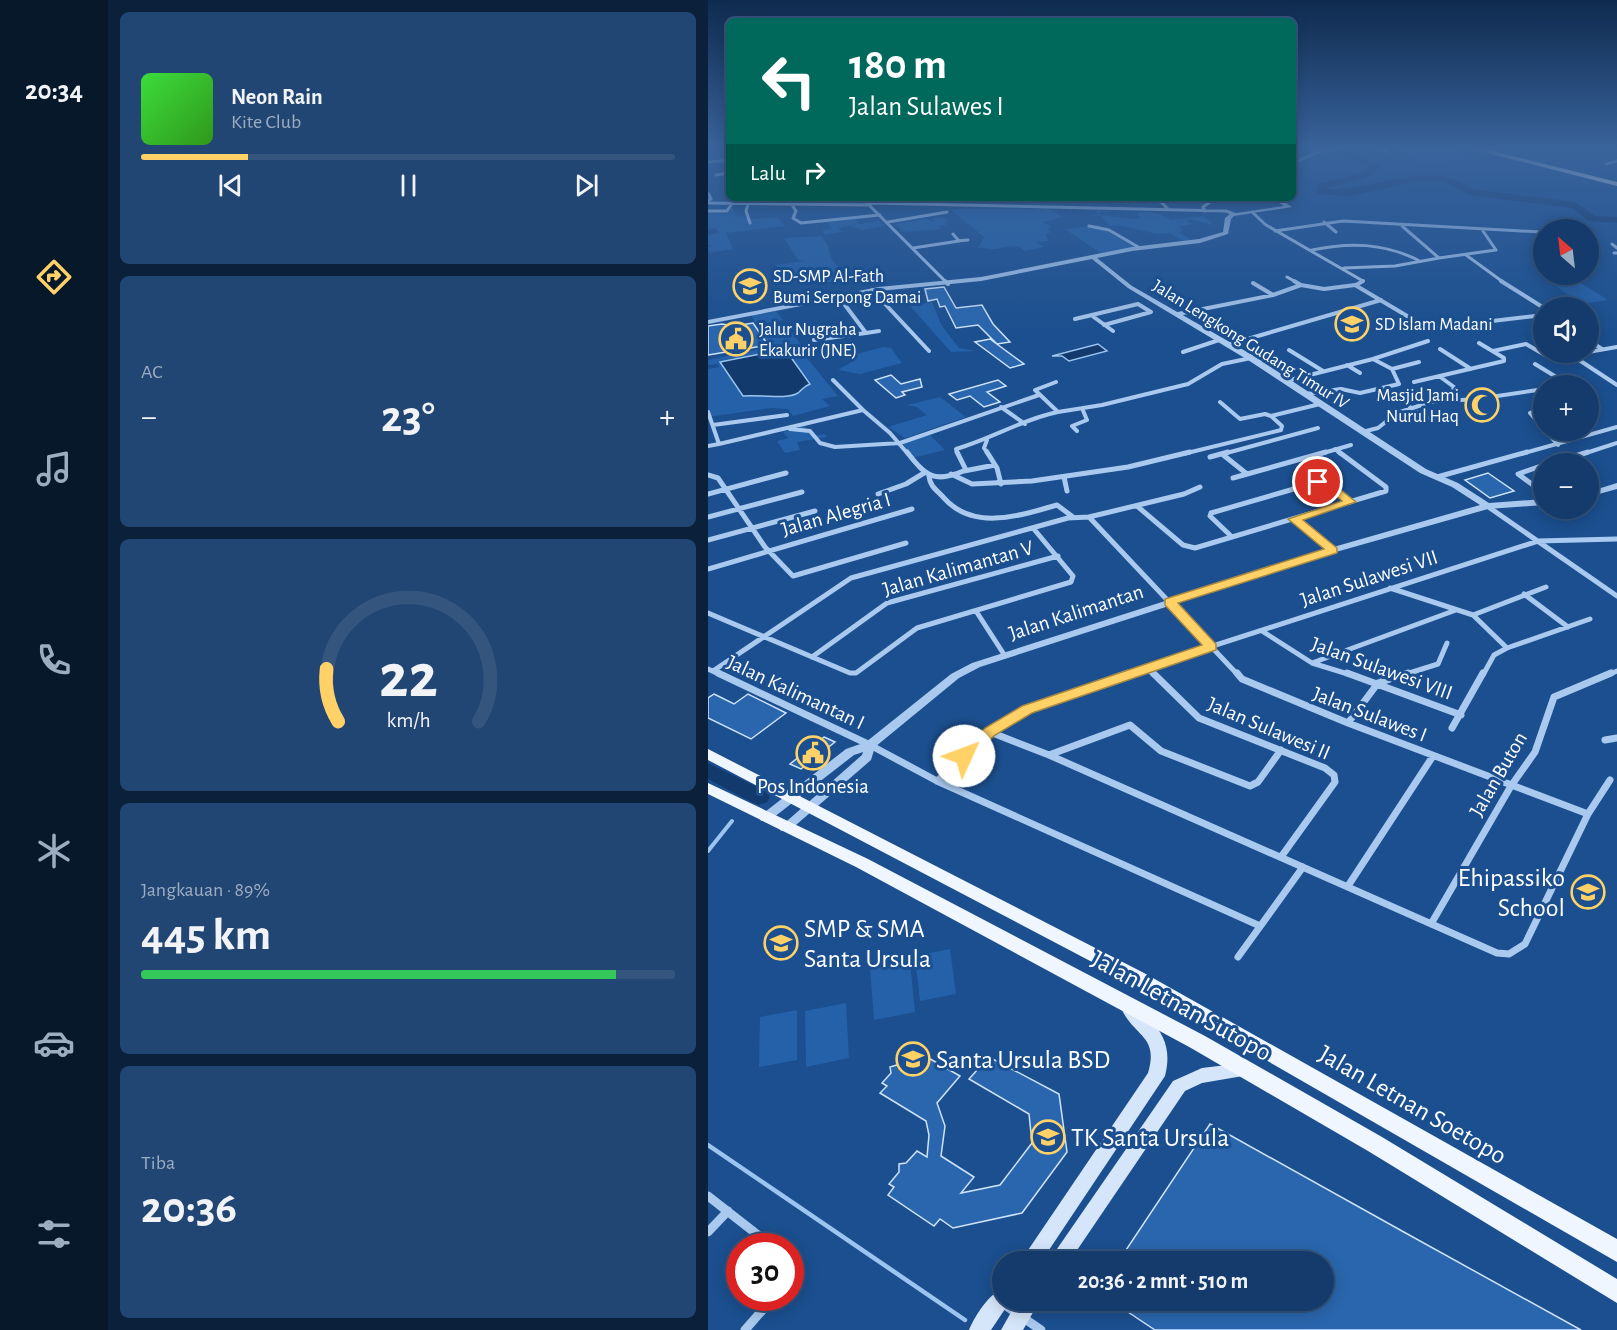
<!DOCTYPE html>
<html lang="id">
<head>
<meta charset="utf-8">
<style>
  :root { --surface:#143b6b; --page:#214673; --text:#f1f3f6; --muted:#9dadc1; --line:#33557e; --accent:#ffd166 }
  body { margin:0; font-family:"Alegreya Sans",sans-serif; background:var(--page); color:var(--text); height:100vh; display:flex; flex-direction:column; font-size:22px; white-space:nowrap }
  * { box-sizing:border-box; margin:0 }
  p { font-size:20px; color:var(--muted) }
  .icon { flex:none; width:33px; height:33px; fill:none; stroke:currentColor; stroke-width:2; stroke-linecap:round; stroke-linejoin:round }
  .map { position:relative; flex:1; overflow:hidden }
  .drawer { display:flex; flex-direction:column; gap:12px; padding:12px; background:#0b203b; width:600px }
  .drawer>* { flex:none }
  .hud { position:absolute; left:18px; top:18px; width:570px; height:183px; border-radius:9px; box-shadow:0 3px 15px #0003,0 0 0 2px var(--line); background:#00695c; color:#fff; overflow:hidden }
  .needle { width:39px; rotate:332deg }
  .buttons { position:absolute; left:825px; top:219px; display:grid; gap:12px }
  .buttons a { display:grid; place-items:center; width:66px; height:66px; border-radius:50%; background:var(--surface); box-shadow:0 3px 15px #0003,0 0 0 2px var(--line); font-size:30px }
  .speed { position:absolute; left:18px; top:1233px; display:flex; gap:12px; font-size:30px; font-weight:700; text-align:center }
  .speed>* { display:grid; place-content:center; width:78px; height:78px; border-radius:50%; background:var(--surface); box-shadow:0 3px 15px #0003,0 0 0 2px var(--line); line-height:1 }
  .speed .limit { border:9px solid #d22; background:#fff; color:#111 }
  .pin { position:absolute; display:grid; place-items:center; width:51px; height:51px; color:#fff; margin:-26px; border:3px solid #fff; border-radius:50%; box-shadow:0 2px 6px #0007 }
  .me { position:absolute; width:66px; margin:-33px; rotate:47deg; stroke-linejoin:round; filter:drop-shadow(0 0 4px #0008) }
  .turn { display:flex; align-items:center; gap:21px; height:126px; padding:0 24px; font-size:27px }
  .turn .icon { width:78px; height:78px; stroke-width:2.5 }
  .turn b { display:block; font-size:42px; line-height:51px }
  .then { display:flex; align-items:center; height:57px; padding:0 24px; background:#0003; gap:12px; font-size:22px }
  .big { font-size:45px; font-weight:700; line-height:1.1 }
  .drawer .tile { flex:1; display:flex; flex-direction:column; justify-content:center; gap:9px; min-width:0; padding:0 21px; border-radius:9px; background:var(--page) }
  .drawer .dial { align-items:center; gap:0 }
  .dial svg { height:156px; overflow:visible; fill:none; stroke:var(--line); stroke-width:7; stroke-linecap:round; text-anchor:middle }
  .dial text { fill:var(--text); stroke:none }
  .song { display:flex; align-items:center; gap:18px }
  .cover { width:72px; height:72px; border-radius:9px; background:linear-gradient(135deg,hsl(120 70% 55%),hsl(110 70% 35%)) }
  .played { height:6px; border-radius:3px; background:linear-gradient(90deg,var(--accent) 20%,var(--line) 20%) }
  .keys { display:flex; justify-content:space-around; direction:ltr }
  .heat { display:flex; justify-content:space-between; align-items:center; font-size:33px; direction:ltr }
  .charge { height:9px; border-radius:4px; background:linear-gradient(90deg,#34c759 89%,var(--line) 0) }
  .trip { position:absolute; left:284px; top:1251px; width:342px; height:60px; border-radius:30px; background:var(--surface); box-shadow:0 3px 15px #0003,0 0 0 2px var(--line); font-weight:700; line-height:60px; text-align:center }
  main { display:flex; flex:1; min-height:0 }
  .tab-bar { display:flex; flex-direction:column; width:108px; justify-content:space-around; align-items:center; background:#08182b; color:var(--muted) }
  .tab-bar .icon { width:42px; height:42px }
  .tab-bar .selected { color:var(--accent) }
  .tab-bar b { font-size:27px; color:var(--text) }
  .map>svg:first-child { display:block }
  .green { fill:#2461a8 }
  .water { fill:#123a6d; stroke:#9cc4f0; stroke-width:1.5 }
  .lines { fill:none; stroke-linecap:round; stroke-linejoin:round }
  .stream-far1 { stroke:#9cc4f0; stroke-width:4 }
  .stream { stroke:#9cc4f0; stroke-width:4.5 }
  .river { fill:#123a6d; fill-rule:evenodd }
  .building { fill:#2a66ad; stroke:#cfe3fa; stroke-width:1.5 }
  .minor-far4 { stroke:#a9c9ee; stroke-width:3 }
  .minor-far3 { stroke:#a9c9ee; stroke-width:4 }
  .minor-far2 { stroke:#a9c9ee; stroke-width:5 }
  .minor-far1 { stroke:#a9c9ee; stroke-width:7 }
  .minor { stroke:#a9c9ee; stroke-width:9 }
  .tertiary { fill:#a9c9ee; fill-rule:evenodd }
  .secondary { fill:#d6e6fa; fill-rule:evenodd }
  .primary { fill:#f0f6ff; fill-rule:evenodd }
  .motorway { fill:#fff; fill-rule:evenodd }
  .route { fill:#ffd166; stroke:#a68842; stroke-width:1.5 }
  .labels { text-anchor:middle; stroke-width:6; stroke-linejoin:round; paint-order:stroke }
  .far-poi-label { font-size:18px; fill:#fff; stroke:#1b4f8f; text-anchor:start }
  .far-street-label { font-size:18px; fill:#fff; stroke:#1b4f8f }
  .street-label { font-size:21px; fill:#fff; stroke:#1b4f8f }
  .poi-label { font-size:21px; fill:#fff; stroke:#1b4f8f }
  .near-poi-label { font-size:26px; fill:#fff; stroke:#1b4f8f; text-anchor:start }
  .near-street-label { font-size:26px; fill:#fff; stroke:#1b4f8f }
</style>
</head>
<body>
<main>
<nav class="tab-bar">
<b>20:34</b>
<svg class="icon selected" aria-label="directions" viewBox="0 0 24 24"><path d="M12 3l9 9-9 9-9-9zM9 14v-3h6M13 9l2 2-2 2"/></svg>
<svg class="icon" aria-label="music" viewBox="0 0 24 24"><path d="M9 18V5l10-2v13"/><circle cx="6" cy="18" r="3"/><circle cx="16" cy="16" r="3"/></svg>
<svg class="icon" aria-label="phone" viewBox="0 0 24 24"><path d="M5 4h4l2 5-3 2q2 4 5 5l2-3 5 2v4C11 20 4 13 5 4z"/></svg>
<svg class="icon" aria-label="climate" viewBox="0 0 24 24"><path d="M12 3v18M4 7l16 10M4 17L20 7"/></svg>
<svg class="icon" aria-label="car" viewBox="0 0 24 24"><path d="M5 17H2v-5l4-1 3-4h7l3 4 3 1v5h-3M9 17h6M6 11h13"/><circle cx="7" cy="17" r="2"/><circle cx="17" cy="17" r="2"/></svg>
<svg class="icon" aria-label="filters" viewBox="0 0 24 24"><path d="M4 7h16M4 17h16"/><circle cx="9" cy="7" r="2"/><circle cx="15" cy="17" r="2"/></svg>
</nav>
<section class="drawer">
<div class="tile">
<div class="song"><i class="cover"></i><div><b>Neon Rain</b><p>Kite Club</p></div></div>
<div class="played"></div>
<div class="keys"><svg class="icon" aria-label="previous" viewBox="0 0 24 24"><path d="M18 5L8 12l10 7zM5 5v14"/></svg><svg class="icon" aria-label="pause" viewBox="0 0 24 24"><path d="M8 5v14M16 5v14"/></svg><svg class="icon" aria-label="next" viewBox="0 0 24 24"><path d="M6 5l10 7-10 7zM19 5v14"/></svg></div>
</div>
<div class="tile"><p>AC</p>
<div class="heat"><a>−</a><b class="big">23°</b><a>+</a></div>
</div>
<div class="tile dial"><svg viewBox="0 0 100 80">
<path d="M14 69A42 42 0 1 1 86 69"/>
<path d="M14 69A42 42 0 0 1 8 42" stroke="#ffd166"/>
<text x="50" y="56" font-size="32" font-weight="700">22</text>
<text x="50" y="72" font-size="11">km/h</text>
</svg></div>
<div class="tile"><p>Jangkauan · 89%</p><b class="big">445 km</b><div class="charge"></div></div>
<div class="tile"><p>Tiba</p><b class="big">20:36</b></div>
</section>
<div class="map">
<svg width="909" height="1330" viewBox="0 0 909 1330">
  <rect width="100%" height="100%" fill="#1b4f8f"/>
  <!-- green -->
  <path class="green" d="M690 149H748L763 158 717 163Z
    M272 198H400L396 203H278Z
    M24 208 28 215 46 219 69 217 77 226 18 233 25 249 0 253 3 251H0V247L4 246 0 245V235L11 233 7 228 0 229V213L19 214Z
    M242 209H342L354 217 335 222 344 227 339 229 344 232 337 234 341 241 329 242 335 247 317 251C305 241 297 249 285 249 280 249 275 247 270 248L276 237Z
    M388 210 408 212H391L394 216C407 215 422 221 433 218L428 214C437 209 453 213 463 220L495 216 506 225 483 219 477 221 485 224 471 226 475 231 470 232 483 240 475 241 461 233C440 236 423 224 402 226L392 215 382 216 389 214Z
    M235 217 241 221 237 222 238 225 230 226 233 229 195 232 188 224 216 219 226 221 224 218Z
    M147 219 152 224 171 221 177 226 155 230 142 226 130 228 134 232 116 235 115 230 124 229 119 222Z
    M391 225 393 226 428 247 394 254 357 229Z
    M114 236 120 246 123 258 139 277 123 282H107L103 273 72 277 68 265 97 261 90 260 76 238Z
    M873 283 900 300 873 304 848 286Z
    M224 302 234 326 251 348 268 351 243 352 202 306Z
    M68 311 75 320 50 325 57 336 83 331 92 343 89 346 130 396 114 399 122 406 85 416 80 409 63 408 0 417V369L11 367 10 364 0 365V360L61 347 43 315Z
    M175 347 183 348 194 363 152 374 130 370 147 360 135 358 137 357Z
    M232 397 258 417 197 438 180 427 219 415 209 407 199 405Z
    M96 426 104 436 116 434 119 437 89 442 92 450 77 453 69 441 80 438 75 432Z
    M221 434 237 450 204 458 195 444Z
    M242 949 248 994 212 1001 207 956Z
    M202 961 207 1012 166 1020 162 968Z
    M138 1003 141 1058 98 1067 97 1011Z
    M89 1010V1060L51 1067 52 1017Z"/>
  <!-- water -->
  <path class="water" d="M390 344 399 351 361 361 354 356H344Z
    M77 349 102 384C96 386 95 389 90 393 79 400 48 394 35 396L12 362Z"/>
  <g class="lines">
    <!-- stream-far1 -->
    <path class="stream-far1" d="M0 851 24 821"/>
    <!-- stream -->
    <path class="stream" d="M0 1145 257 1320"/>
    <!-- river -->
    <path class="river" d="M621 149H634L673 167 659 177 617 189C665 192 721 157 764 189L867 202 887 216 909 217V223L880 221 864 208 761 195 736 182H706L642 196 609 194V184L653 173 661 167Z
      M0 763 59 792 62 797 59 802 51 805 43 802 0 779Z"/>
  </g>
  <!-- building -->
  <path class="building" d="M236 287 248 308 274 305 285 324 302 342 289 344 270 325 248 328 237 306 232 307 229 299 220 301 217 289Z
    M45 323 60 345 0 355V326L14 324 26 326Z
    M282 339 316 364 302 368 267 342Z
    M183 375 193 384 212 379 214 387 194 392 197 395 188 398 167 380Z
    M290 380 298 386 279 392 292 402 276 407 262 396 249 400 241 394Z
    M785 401 789 410H764L761 404Z
    M780 473 806 491 782 498 757 480Z
    M6 694 26 704 40 694 78 713 43 739 0 718V698Z
    M116 737 127 742 93 769 82 764Z
    M210 1052 252 1076 229 1103 237 1126 233 1156 266 1177 253 1193 292 1185 324 1143 321 1114 261 1079 279 1059 283 1058 351 1094 359 1152 314 1213 245 1228 232 1219 226 1226 180 1195 186 1187 181 1184 191 1172V1164L198 1163 209 1151 219 1157 221 1135 218 1121 172 1093 179 1086 174 1083 183 1073 182 1067 192 1064 200 1055 205 1057Z
    M502 1124 694 1231 873 1330H447L402 1300H615V1262H410Z"/>
  <g class="lines">
    <!-- minor-far4 -->
    <path class="minor-far4" d="M16 149 21 158
      M674 149 680 152
      M0 162 21 160
      M898 164 909 161
      M8 175 21 173
      M0 193 3 199 0 200
      M94 198H98
      M154 198 238 282
      M442 198 453 202 460 209
      M41 201 38 211 42 223
      M82 202 88 211 85 218 93 223 172 215
      M0 203 163 205
      M160 203 518 211 526 214
      M0 211H19L25 202
      M497 211 495 207 502 202 500 199
      M544 212 558 225 655 281 653 282
      M180 222 239 212
      M616 222 628 232
      M381 226 401 230 432 248
      M694 226 731 258 788 250 775 231
      M567 231 635 221 833 232
      M249 241 260 240
      M904 244 909 248
      M205 248 251 241 245 234
      M604 250C642 242 675 243 710 260
      M906 253H909
      M758 255 795 282
      M636 268 687 266 731 258
      M579 277 588 282"/>
    <!-- minor-far3 -->
    <path class="minor-far3" d="M237 281 240 284
      M793 281 836 308
      M545 283 565 295
      M593 285 616 289 647 285 716 326 725 328 836 315
      M648 285 655 281
      M164 290 221 351
      M470 314 565 295 593 285 586 281
      M383 315 405 331
      M367 319 430 304 443 312 396 325
      M158 333 171 331
      M106 340 158 333 131 297
      M880 340 894 349
      M519 345 673 300
      M732 349 763 369
      M581 350 615 371
      M785 351 818 344 842 358
      M475 352 511 340
      M879 352 868 358 909 385
      M880 352 909 347
      M665 359 720 341
      M827 364 863 386
      M639 365 652 373
      M684 369 711 362
      M731 376 746 387 742 399
      M578 381 665 359 684 369 691 384 652 393 633 389 597 394
      M348 382 327 390 350 412 394 405 480 384 514 364 543 358
      M706 382 796 361V358L771 343
      M846 386 857 382
      M880 395V399
      M512 402 532 419 557 414 563 416 612 404
      M293 407 317 424
      M702 407 716 418H728
      M836 409 822 413 850 445
      M155 410 182 433 200 454
      M0 412 11 444 0 446
      M5 425 79 415
      M82 429 102 431 112 443 127 447 192 443 331 395
      M369 431 364 426 379 420 374 408
      M654 432 670 428 689 413 723 402 769 399 836 389
      M279 440 276 448 280 454
      M11 444 155 410 125 380
      M627 449 633 454
      M250 454 248 449C283 439 315 419 350 412
      M475 454 573 430 574 426 563 416
      M515 454 610 428
      M612 454 643 445
      M813 454 909 427
      M875 454 909 443"/>
    <!-- minor-far2 -->
    <path class="minor-far2" d="M199 452C219 478 227 483 258 470L249 452
      M279 452 289 468 293 484
      M514 454 539 474
      M502 457 520 452
      M841 464 880 452
      M836 465 810 474 836 493
      M256 471 287 465
      M243 474 264 484 324 481 420 467 482 452
      M0 475 10 478 57 547 85 576 198 543
      M221 476C222 487 229 490 236 498 265 531 311 516 349 505L365 517
      M356 477 359 491
      M729 477 819 452
      M525 478 618 452
      M0 494 78 473
      M170 494 198 484 216 473
      M429 506 475 545 487 548 678 491V487L631 452
      M779 506 909 596
      M0 517 94 492
      M381 517 476 494 492 487
      M586 519 625 550
      M524 537 502 516 503 513 610 482 619 484 642 502
      M0 540 107 511
      M0 569 204 509
      M682 588 765 615 799 648 786 655 775 675
      M816 594 860 627
      M268 611 297 656
      M0 613 142 673H148L209 628 363 582 365 576 325 528
      M765 615 838 587
      M554 631 604 663 643 675
      M799 648 882 619
      M104 657 179 603 350 556
      M604 663 748 610
      M438 667 446 675
      M0 669 13 675
      M5 671 143 578 360 518 381 517 530 675
      M415 675 830 541 909 539
      M695 675 730 664 739 643
      M899 675 909 671"/>
    <!-- minor-far1 -->
    <path class="minor-far1" d="M10 673 162 745 229 781 552 926
      M445 673 491 718 617 768 626 775 627 782 573 857
      M529 673 534 679 640 723 880 814
      M639 673 753 715
      M640 723 670 683 700 673
      M744 728 775 673
      M282 732 341 755 789 953 801 954 817 944 880 814 902 780
      M897 740 909 738
      M341 755 422 725 453 751 542 786 550 782 573 750
      M229 781 282 732 319 709 420 673
      M640 886 725 756
      M723 924 803 786 827 752 846 697 903 673
      M530 957 595 867"/>
    <!-- minor -->
    <path class="minor" d="M0 1196 64 1246
      M0 1232 20 1211
      M82 1262 90 1268 82 1277
      M294 1303 333 1330
      M37 1330 65 1298"/>
    <!-- tertiary -->
    <path class="tertiary" d="M621 149H630L609 154 585 165V161L606 152Z
      M563 198H570L584 207 526 216 523 219 520 234 492 243 424 251 389 258 424 286 546 356 718 469 750 483 781 503 836 499V505L780 509 628 552 272 667 251 678 167 747 163 760 81 831H73L71 828 154 755 155 752 146 755 61 821H53L51 818 53 815 138 749 158 742 243 674 264 663 622 548 772 505 744 487 712 473 540 360 420 288 384 259 273 281 171 291 0 324V320L171 287 273 277 424 247 491 239 515 232 517 218 522 214 576 206Z
      M909 483V489L880 497V492Z"/>
    <!-- secondary -->
    <path class="secondary" d="M422 1003C430 1006 435 1012 441 1018 458 1036 463 1052 457 1076L333 1262H312L440 1073C451 1036 427 1037 414 1010L416 1005Z
      M535 1063 541 1065 544 1070 541 1075 494 1083 477 1091 361 1262H340L465 1081 494 1068Z
      M294 1289V1300H303L283 1330H261C267 1316 280 1295 294 1289Z
      M310 1300H332L315 1330H293Z"/>
    <!-- primary -->
    <path class="primary" d="M0 749 436 973 909 1239V1262L424 983 0 760Z
      M0 783 160 859 497 1036 674 1137 909 1279V1303L660 1151 483 1048 148 867 0 794Z"/>
    <!-- motorway -->
    <path class="motorway" d="M764 149H777L909 182V186Z"/>
  </g>
  <!-- sky -->
  <linearGradient id="sky" x2="0" y2="1"><stop stop-color="#0f2b4f"/><stop offset="0.44" stop-color="#39639b"/><stop offset="1" stop-color="#39639b" stop-opacity="0"/></linearGradient>
  <rect width="909" height="335" fill="url(#sky)"/>
  <!-- route -->
  <path class="route" d="M610 478 623 482 648 502 595 520 629 548V553L470 603 508 644V650L324 713 287 735 261 760H251L248 756 251 753 277 728 314 706 494 645 457 605V599L616 549 580 519 634 501 616 486 606 484 605 482Z"/>
  <!-- icons -->
  <defs>
    <g id="school-ring" transform="scale(1.725)"><circle r="9.5" fill="#1b4f8f" stroke="#ffd166" stroke-width="1.5"/><path d="M0-5L7-2L0 1L-7-2ZM-4 1L0 2.5L4 1V4Q0 6-4 4Z" fill="#ffd166"/></g>
    <g id="civic-ring" transform="scale(1.725)"><circle r="9.5" fill="#1b4f8f" stroke="#ffd166" stroke-width="1.5"/><path d="M-.6-6.5H3V-4.5H.6V-3L4-1V1h2V6H-6V1h2V-1L-.6-3ZM-1.2 2.5V6h2.4V2.5Z" fill="#ffd166"/></g>
    <g id="mosque-ring" transform="scale(1.725)"><circle r="9.5" fill="#1b4f8f" stroke="#ffd166" stroke-width="1.5"/><path d="M3.5-4.9A6 6 0 1 0 3.5 4.9A5 5 0 1 1 3.5-4.9Z" fill="#ffd166"/></g>
  </defs>
  <g fill-rule="evenodd">
    <use href="#school-ring" x="42" y="286"/>
    <use href="#school-ring" x="644" y="324"/>
    <use href="#civic-ring" x="28" y="339"/>
    <use href="#mosque-ring" x="774" y="405"/>
    <use href="#civic-ring" x="105" y="753"/>
    <use href="#school-ring" x="880" y="892"/>
    <use href="#school-ring" x="73" y="943"/>
    <use href="#school-ring" x="205" y="1059"/>
    <use href="#school-ring" x="340" y="1137"/>
  </g>
  <g class="labels">
    <!-- far-poi labels -->
    <g class="far-poi-label">
      <text x="65" y="282">SD-SMP Al-Fath<tspan x="65" dy="21">Bumi Serpong Damai</tspan></text>
      <text x="667" y="330">SD Islam Madani</text>
      <text x="51" y="335">Jalur Nugraha<tspan x="51" dy="21">Ekakurir (JNE)</tspan></text>
      <text x="751" y="401" text-anchor="end">Masjid Jami<tspan x="751" dy="21">Nurul Haq</tspan></text>
    </g>
    <!-- far-street labels -->
    <g class="far-street-label">
      <text transform="translate(543 344) rotate(32)" y="6">Jalan Lengkong Gudang Timur IV</text>
    </g>
    <!-- street labels -->
    <g class="street-label">
      <text transform="translate(128 514) rotate(-16)" y="7">Jalan Alegria I</text>
      <text transform="translate(250 568) rotate(-16)" y="7">Jalan Kalimantan V</text>
      <text transform="translate(661 578) rotate(-18)" y="7">Jalan Sulawesi VII</text>
      <text transform="translate(368 612) rotate(-18)" y="7">Jalan Kalimantan</text>
      <text transform="translate(674 668) rotate(20)" y="7">Jalan Sulawesi VIII</text>
      <text transform="translate(88 692) rotate(25)" y="7">Jalan Kalimantan I</text>
      <text transform="translate(662 714) rotate(21)" y="7">Jalan Sulawes I</text>
      <text transform="translate(561 728) rotate(23)" y="7">Jalan Sulawesi II</text>
      <text transform="translate(790 774) rotate(-60)" y="7">Jalan Buton</text>
    </g>
    <!-- poi labels -->
    <g class="poi-label">
      <text x="105" y="793">Pos Indonesia</text>
    </g>
    <!-- near-poi labels -->
    <g class="near-poi-label">
      <text x="857" y="886" text-anchor="end">Ehipassiko<tspan x="857" dy="30">School</tspan></text>
      <text x="96" y="937">SMP &amp; SMA<tspan x="96" dy="30">Santa Ursula</tspan></text>
      <text x="228" y="1068">Santa Ursula BSD</text>
      <text x="363" y="1146">TK Santa Ursula</text>
    </g>
    <!-- near-street labels -->
    <g class="near-street-label">
      <text transform="translate(474 1005) rotate(29)" y="9">Jalan Letnan Sutopo</text>
      <text transform="translate(705 1104) rotate(30)" y="9">Jalan Letnan Soetopo</text>
    </g>
  </g>
</svg>
<div class="buttons">
<a><svg class="needle" viewBox="-14 -14 28 28"><path d="M0-13l5 13h-10z" fill="#e53935"/><path d="M0 13l5-13h-10z" fill="#9dadc1"/></svg></a>
<a><svg class="icon" aria-label="sound" viewBox="0 0 24 24"><path d="M4 9h4l5-4v14l-5-4H4zM17 9q2 3 0 6"/></svg></a>
<a>+</a>
<a>−</a>
</div>
<div class="speed"><div class="limit">30</div></div>
<div class="pin" style="left:610px;top:482px;background:#d93025"><svg class="icon" aria-label="arrive" viewBox="0 0 24 24"><path d="M6 21V4h12l-3 4 3 4H6"/></svg></div>
<svg class="me" style="left:256px;top:756px" viewBox="-20 -20 40 40"><circle r="19" fill="#fff"/><path d="M0-13L10 11 0 6-10 11z" fill="#ffd166"/></svg>
<div class="trip">20:36 · 2 mnt · 510 m</div>
<div class="hud">
<div class="turn"><svg class="icon" aria-label="left" viewBox="0 0 24 24"><path d="M17 20v-9H6M10 6l-5 5 5 5"/></svg><div><b>180 m</b>Jalan Sulawes I</div></div>
<div class="then">Lalu<svg class="icon" aria-label="right" viewBox="0 0 24 24"><path d="M7 20v-9h11M14 6l5 5-5 5"/></svg></div>
</div>
</div>
</main>
</body>
</html>
